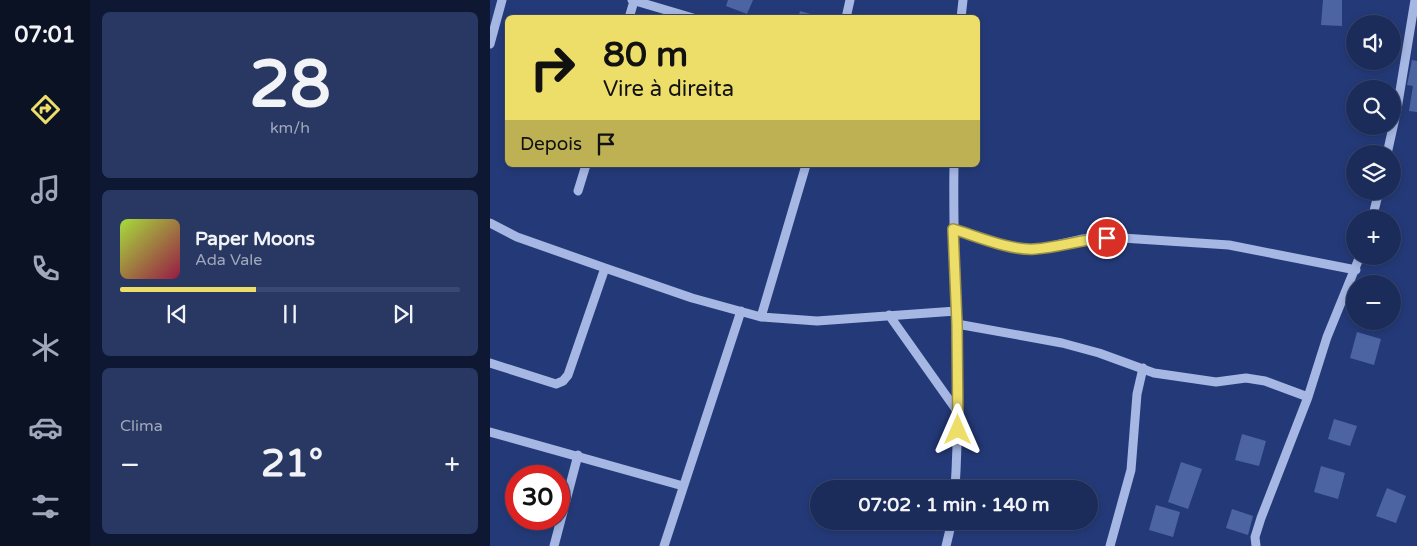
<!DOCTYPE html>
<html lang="pt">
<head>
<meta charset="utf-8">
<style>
  :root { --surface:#1b2c5a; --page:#283863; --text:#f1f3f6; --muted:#a0a7bb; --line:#394870; --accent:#edde6a }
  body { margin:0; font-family:"Varela Round",sans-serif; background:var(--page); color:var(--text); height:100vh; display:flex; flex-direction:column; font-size:19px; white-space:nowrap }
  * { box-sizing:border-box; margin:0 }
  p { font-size:16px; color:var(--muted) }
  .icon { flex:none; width:28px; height:28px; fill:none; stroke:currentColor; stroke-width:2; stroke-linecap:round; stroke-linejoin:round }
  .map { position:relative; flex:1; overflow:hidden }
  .sheet { display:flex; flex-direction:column; gap:12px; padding:12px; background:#0f1832; width:400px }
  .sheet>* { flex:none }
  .top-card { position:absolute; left:15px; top:15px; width:475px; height:152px; border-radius:8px; box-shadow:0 2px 8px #0003,0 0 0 1px var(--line); background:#edde6a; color:#111; overflow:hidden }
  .tools { position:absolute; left:856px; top:15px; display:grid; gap:10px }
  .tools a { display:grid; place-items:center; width:55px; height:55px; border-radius:50%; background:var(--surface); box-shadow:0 2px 8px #0003,0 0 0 1px var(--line); font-size:25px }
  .speed { position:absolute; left:15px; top:465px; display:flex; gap:10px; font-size:25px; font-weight:700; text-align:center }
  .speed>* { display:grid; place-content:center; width:65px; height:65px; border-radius:50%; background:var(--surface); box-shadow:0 2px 8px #0003,0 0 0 1px var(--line); line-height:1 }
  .speed .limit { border:8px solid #d22; background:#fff; color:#111 }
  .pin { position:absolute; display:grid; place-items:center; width:42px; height:42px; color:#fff; margin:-21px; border:2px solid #fff; border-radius:50%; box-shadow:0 1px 5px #0007 }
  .me { position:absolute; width:55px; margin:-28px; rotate:0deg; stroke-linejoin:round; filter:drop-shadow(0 0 4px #0008) }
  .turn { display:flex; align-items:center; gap:18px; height:105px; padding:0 15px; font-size:22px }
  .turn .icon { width:65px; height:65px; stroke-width:2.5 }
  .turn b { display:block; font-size:35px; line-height:42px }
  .then { display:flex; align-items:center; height:48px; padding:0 15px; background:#0003; gap:10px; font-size:19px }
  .big { font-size:38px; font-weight:700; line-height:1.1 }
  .sheet .widget { flex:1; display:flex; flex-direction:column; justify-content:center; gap:8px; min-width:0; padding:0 18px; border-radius:8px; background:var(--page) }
  .sheet .dial { align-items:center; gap:0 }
  .dial b { font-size:65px; line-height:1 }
  .song { display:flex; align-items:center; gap:15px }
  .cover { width:60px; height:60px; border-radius:8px; background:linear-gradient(135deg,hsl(80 70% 55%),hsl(340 70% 35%)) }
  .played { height:5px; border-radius:2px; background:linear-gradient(90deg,var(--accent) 40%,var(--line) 40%) }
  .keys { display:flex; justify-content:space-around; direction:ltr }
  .heat { display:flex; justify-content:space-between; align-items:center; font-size:28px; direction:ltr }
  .trip { position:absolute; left:320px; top:480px; width:288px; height:50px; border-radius:25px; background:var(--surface); box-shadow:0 2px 8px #0003,0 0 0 1px var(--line); font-weight:700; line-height:50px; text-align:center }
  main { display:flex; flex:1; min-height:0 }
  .dock { display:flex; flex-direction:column; width:90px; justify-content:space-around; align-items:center; background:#0b1224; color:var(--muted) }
  .dock .icon { width:35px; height:35px }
  .dock .selected { color:var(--accent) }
  .dock b { font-size:22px; color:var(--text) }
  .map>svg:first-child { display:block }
  .building { fill:#4d64a2 }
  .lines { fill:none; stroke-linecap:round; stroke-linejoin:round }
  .minor { stroke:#a6b7e3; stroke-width:9 }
  .route-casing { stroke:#9a9045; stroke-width:12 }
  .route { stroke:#edde6a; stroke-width:9 }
</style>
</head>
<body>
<main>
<nav class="dock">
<b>07:01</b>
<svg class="icon selected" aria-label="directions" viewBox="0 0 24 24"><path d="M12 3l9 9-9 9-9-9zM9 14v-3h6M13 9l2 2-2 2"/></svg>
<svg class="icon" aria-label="music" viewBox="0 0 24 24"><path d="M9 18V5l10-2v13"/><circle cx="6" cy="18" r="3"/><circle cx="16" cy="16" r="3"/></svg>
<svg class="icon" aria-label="phone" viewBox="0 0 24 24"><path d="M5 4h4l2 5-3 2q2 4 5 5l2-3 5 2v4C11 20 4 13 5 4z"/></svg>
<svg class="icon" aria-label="climate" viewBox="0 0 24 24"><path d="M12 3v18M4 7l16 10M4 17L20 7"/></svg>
<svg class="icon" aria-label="car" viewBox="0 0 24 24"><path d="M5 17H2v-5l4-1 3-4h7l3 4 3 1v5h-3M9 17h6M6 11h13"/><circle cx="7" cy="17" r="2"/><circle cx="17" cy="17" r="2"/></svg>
<svg class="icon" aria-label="filters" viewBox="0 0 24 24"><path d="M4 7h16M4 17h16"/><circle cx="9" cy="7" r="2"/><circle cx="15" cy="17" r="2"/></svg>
</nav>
<section class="sheet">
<div class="widget dial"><b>28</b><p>km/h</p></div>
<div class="widget">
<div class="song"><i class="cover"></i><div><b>Paper Moons</b><p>Ada Vale</p></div></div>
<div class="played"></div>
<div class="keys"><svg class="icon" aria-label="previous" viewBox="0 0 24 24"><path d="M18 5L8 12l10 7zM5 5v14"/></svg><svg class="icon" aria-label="pause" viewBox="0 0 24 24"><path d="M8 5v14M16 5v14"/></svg><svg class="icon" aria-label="next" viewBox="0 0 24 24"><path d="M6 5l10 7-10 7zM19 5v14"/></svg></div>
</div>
<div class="widget"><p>Clima</p>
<div class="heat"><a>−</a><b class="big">21°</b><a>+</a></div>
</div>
</section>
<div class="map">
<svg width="927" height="546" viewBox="0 0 927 546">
  <rect width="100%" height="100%" fill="#243a78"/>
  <!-- building -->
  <path class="building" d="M238 0H263L257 14 236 6Z
    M833 0H852V26L831 25Z
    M310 11 331 17 330 18H308Z
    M922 60 927 61V112L919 111 923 86 917 85Z
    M867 332 891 339 884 365 860 358Z
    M844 419 867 426 860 446 838 439Z
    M752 434 776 441 769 466 745 460Z
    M691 462 712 469 698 509 678 502Z
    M831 466 855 473 848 499 824 492Z
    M897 488 916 496 906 523 886 516Z
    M666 505 690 512 683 537 659 530Z
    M742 509 763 516 758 535 736 528Z"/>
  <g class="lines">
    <!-- minor -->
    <path class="minor" d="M142 0 203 18
      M139 18 144 1
      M356 18 360 0
      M471 18 473 0
      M0 44 12 0
      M897 154 907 109 925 0
      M464 165C462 273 472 381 465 489
      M88 191 96 165
      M882 219 889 191
      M0 223 27 237 115 268 202 298 271 317 327 321 466 311
      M463 229 514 245 544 250 593 239 617 237 739 245 866 270
      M399 315 467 411
      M271 317 316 165
      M467 324 572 343 609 353 664 373 726 382 756 378 775 381 818 397
      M0 363 66 384 73 381 78 375 115 268
      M0 432 193 486
      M64 546 88 455
      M174 546 251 311
      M456 546 462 521
      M620 546 641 470 647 394 653 368
      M766 546 765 537 771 518 818 397 837 337 870 256"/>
  </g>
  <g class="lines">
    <!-- route casing -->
    <g class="route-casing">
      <path id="route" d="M468 430 467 324 463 229C486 236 521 251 545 249 570 247 593 239 617 238"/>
    </g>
    <!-- route -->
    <use href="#route" class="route"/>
  </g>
</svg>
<div class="tools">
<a><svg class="icon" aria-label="sound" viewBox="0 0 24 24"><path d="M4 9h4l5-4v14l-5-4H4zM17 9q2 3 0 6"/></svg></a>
<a><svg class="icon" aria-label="search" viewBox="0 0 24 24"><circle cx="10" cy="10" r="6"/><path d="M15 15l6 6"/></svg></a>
<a><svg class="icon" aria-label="layers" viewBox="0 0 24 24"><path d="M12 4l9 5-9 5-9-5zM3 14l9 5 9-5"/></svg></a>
<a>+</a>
<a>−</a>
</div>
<div class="speed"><div class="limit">30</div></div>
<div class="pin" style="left:617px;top:238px;background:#d93025"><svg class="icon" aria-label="arrive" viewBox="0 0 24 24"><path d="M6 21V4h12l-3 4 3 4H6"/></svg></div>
<svg class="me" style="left:468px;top:430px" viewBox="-20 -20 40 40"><path d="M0-17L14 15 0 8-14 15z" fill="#edde6a" stroke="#fff" stroke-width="4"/></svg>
<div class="trip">07:02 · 1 min · 140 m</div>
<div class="top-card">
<div class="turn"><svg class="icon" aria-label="right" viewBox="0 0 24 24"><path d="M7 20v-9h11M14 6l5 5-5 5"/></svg><div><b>80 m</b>Vire à direita</div></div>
<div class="then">Depois<svg class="icon" aria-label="arrive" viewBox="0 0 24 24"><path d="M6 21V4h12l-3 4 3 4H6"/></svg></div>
</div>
</div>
</main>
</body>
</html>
